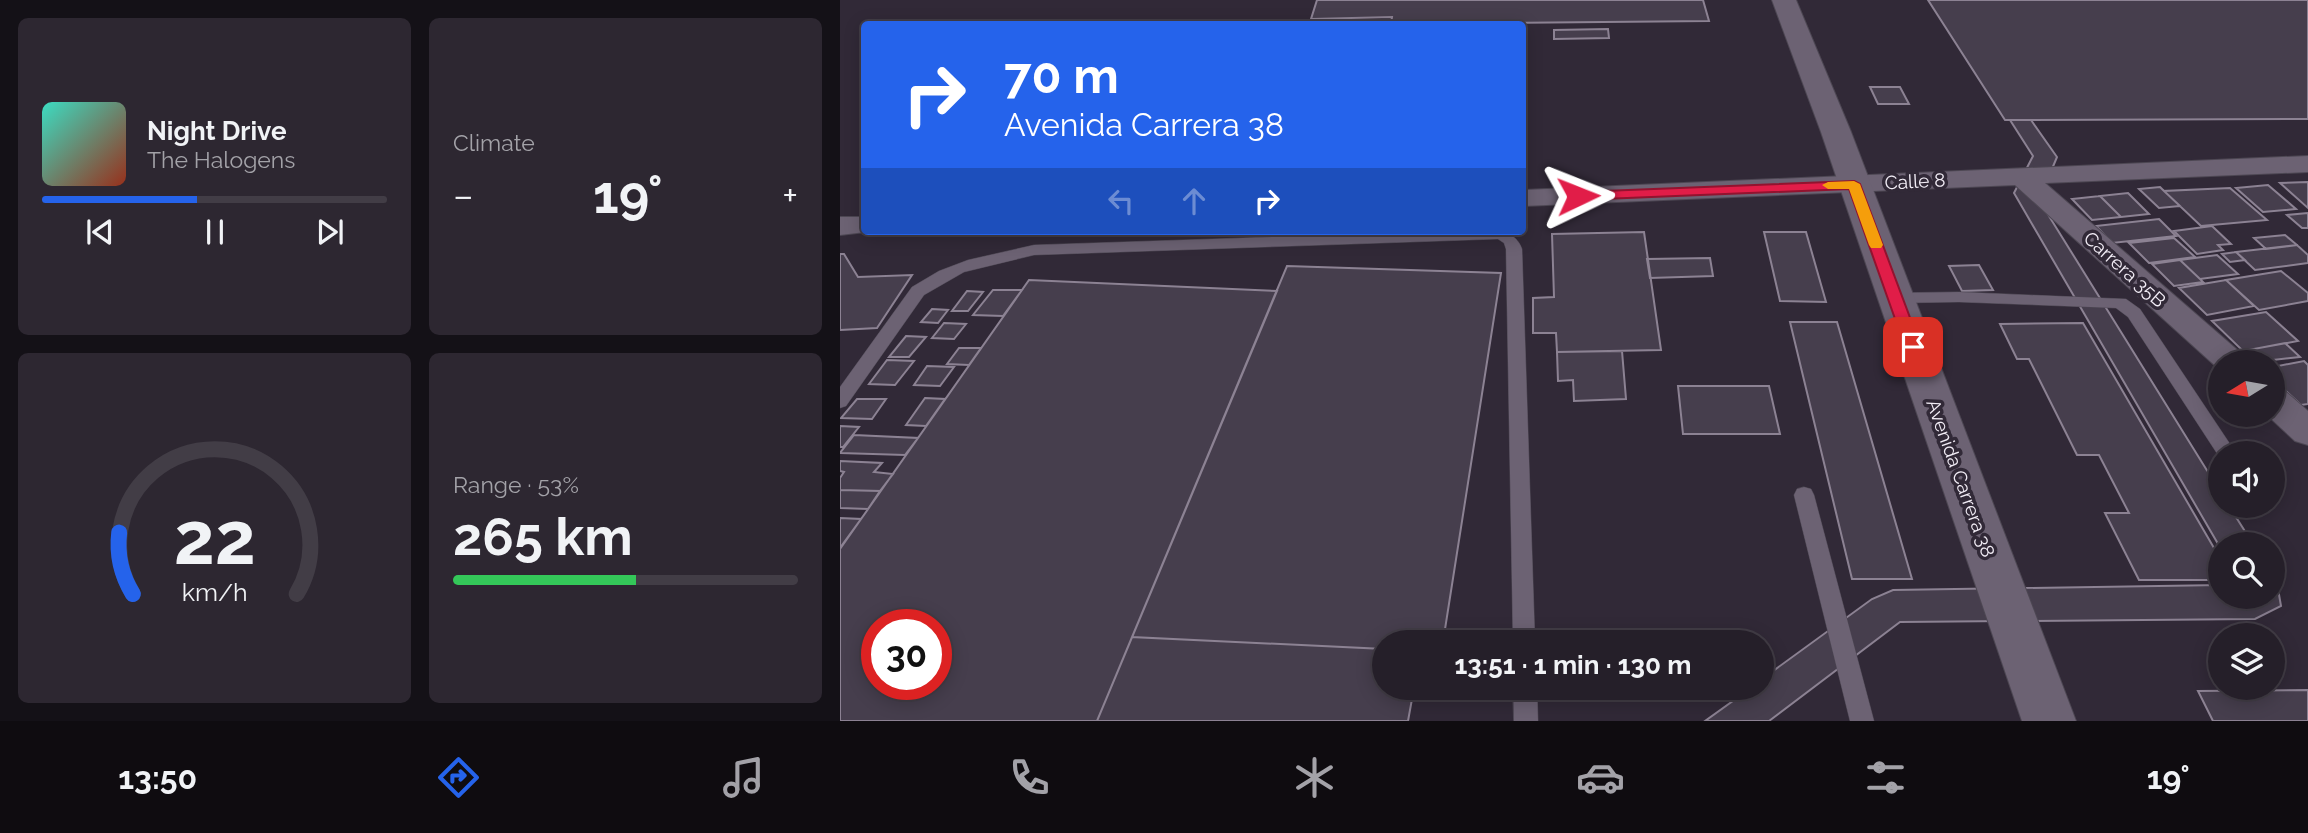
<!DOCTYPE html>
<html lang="en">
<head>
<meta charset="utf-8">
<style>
  :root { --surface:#251f29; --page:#2d2731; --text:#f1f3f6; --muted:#a3a2a8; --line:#423d46; --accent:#2563eb }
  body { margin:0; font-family:Raleway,sans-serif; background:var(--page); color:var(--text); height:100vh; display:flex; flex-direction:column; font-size:26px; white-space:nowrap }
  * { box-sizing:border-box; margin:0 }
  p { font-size:23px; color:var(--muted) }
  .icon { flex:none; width:38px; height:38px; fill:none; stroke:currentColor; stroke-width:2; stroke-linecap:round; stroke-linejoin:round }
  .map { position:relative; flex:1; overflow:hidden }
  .sheet { display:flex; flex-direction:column; gap:18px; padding:18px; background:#141117; width:840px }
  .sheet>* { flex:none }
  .guide { position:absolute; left:21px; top:21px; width:665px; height:214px; border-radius:7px; box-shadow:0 4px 18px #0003,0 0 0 2px var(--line); background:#2563eb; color:#fff; overflow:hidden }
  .needle { width:46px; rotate:259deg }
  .buttons { position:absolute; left:1368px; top:350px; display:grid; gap:14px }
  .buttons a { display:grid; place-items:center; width:77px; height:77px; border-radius:50%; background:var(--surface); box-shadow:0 4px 18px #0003,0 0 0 2px var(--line); font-size:35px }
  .speed { position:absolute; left:21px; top:609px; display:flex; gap:14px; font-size:35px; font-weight:700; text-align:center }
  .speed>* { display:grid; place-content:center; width:91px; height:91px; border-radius:50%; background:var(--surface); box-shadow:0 4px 18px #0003,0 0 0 2px var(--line); line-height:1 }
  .speed .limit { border:10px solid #d22; background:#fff; color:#111 }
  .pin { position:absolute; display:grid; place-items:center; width:60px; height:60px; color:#fff; margin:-30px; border-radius:14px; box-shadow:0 4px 10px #0006 }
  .me { position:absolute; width:77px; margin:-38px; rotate:88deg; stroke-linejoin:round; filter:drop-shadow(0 0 5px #0008) }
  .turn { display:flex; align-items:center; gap:24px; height:147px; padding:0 28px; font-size:32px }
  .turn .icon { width:91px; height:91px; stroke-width:2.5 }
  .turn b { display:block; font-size:49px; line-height:60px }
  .lanes { display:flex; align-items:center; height:66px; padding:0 28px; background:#0003; justify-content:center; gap:35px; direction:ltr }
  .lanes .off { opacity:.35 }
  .big { font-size:52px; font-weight:700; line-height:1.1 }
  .sheet .card { flex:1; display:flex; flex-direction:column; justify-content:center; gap:10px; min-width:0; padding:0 24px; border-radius:10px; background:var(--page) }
  .sheet .dial { align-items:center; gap:0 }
  .dial svg { height:182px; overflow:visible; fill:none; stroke:var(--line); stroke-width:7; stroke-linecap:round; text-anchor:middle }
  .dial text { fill:var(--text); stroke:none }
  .song { display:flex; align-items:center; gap:21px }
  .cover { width:84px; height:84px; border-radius:10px; background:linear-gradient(135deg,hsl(170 70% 55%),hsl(10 70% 35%)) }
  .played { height:7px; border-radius:4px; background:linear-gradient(90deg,var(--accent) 45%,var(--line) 45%) }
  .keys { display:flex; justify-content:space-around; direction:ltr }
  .heat { display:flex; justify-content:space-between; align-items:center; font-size:38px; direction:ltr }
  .charge { height:10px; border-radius:5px; background:linear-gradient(90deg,#34c759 53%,var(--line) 0) }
  .sheet .tiles { flex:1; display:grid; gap:18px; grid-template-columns:repeat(2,1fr) }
  .trip { position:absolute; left:532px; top:630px; width:402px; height:70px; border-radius:35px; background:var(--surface); box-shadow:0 4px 18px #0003,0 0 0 2px var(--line); font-weight:700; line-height:70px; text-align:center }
  .dock { display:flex; height:112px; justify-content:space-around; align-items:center; background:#0f0c10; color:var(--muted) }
  .dock .icon { width:49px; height:49px }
  .dock .selected { color:var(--accent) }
  .dock b { font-size:32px; color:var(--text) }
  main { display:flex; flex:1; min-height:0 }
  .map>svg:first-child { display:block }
  .building { fill:#463e4d; stroke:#8c8293; stroke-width:2; fill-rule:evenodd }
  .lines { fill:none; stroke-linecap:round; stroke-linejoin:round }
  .service-casing { stroke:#4d4753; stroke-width:1 }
  .minor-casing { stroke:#4d4753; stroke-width:2 }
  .tertiary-casing { stroke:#4d4753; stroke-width:2 }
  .service { fill:#6c6273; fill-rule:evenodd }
  .minor { fill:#6c6273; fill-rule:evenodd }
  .tertiary { fill:#6c6273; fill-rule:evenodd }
  .route { fill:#e11d48; stroke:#92132f; stroke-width:2 }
  .slow { fill:#f59e0b }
  .labels { text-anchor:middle; stroke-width:7; stroke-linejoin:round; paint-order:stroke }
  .street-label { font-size:19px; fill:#f2edf6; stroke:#312937 }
</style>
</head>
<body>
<main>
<section class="sheet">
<div class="tiles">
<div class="card">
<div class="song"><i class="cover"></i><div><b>Night Drive</b><p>The Halogens</p></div></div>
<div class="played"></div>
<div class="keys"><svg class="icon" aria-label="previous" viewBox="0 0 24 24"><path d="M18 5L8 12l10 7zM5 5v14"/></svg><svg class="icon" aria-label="pause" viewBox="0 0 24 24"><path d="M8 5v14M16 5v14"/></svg><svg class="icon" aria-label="next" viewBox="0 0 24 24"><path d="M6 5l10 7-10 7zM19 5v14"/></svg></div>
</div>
<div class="card"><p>Climate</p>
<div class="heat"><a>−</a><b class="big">19°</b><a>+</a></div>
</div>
<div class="card dial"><svg viewBox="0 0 100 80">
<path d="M14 69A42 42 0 1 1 86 69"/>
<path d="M14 69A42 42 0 0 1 8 42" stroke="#2563eb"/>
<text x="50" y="56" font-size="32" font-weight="700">22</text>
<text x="50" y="72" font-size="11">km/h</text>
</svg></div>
<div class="card"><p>Range · 53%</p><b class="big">265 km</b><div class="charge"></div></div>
</div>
</section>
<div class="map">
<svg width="1468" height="721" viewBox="0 0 1468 721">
  <rect width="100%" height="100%" fill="#312937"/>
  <!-- building -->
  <path class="building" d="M477 0H863L869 21 551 24 552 17 471 19Z
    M1088 0H1468V119L1165 120Z
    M768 29 769 38 714 39V30Z
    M1030 87H1060L1069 104H1038Z
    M1170 120H1191L1217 157 1199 200 1381 493V506H1389L1413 544H1381V549L1174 193 1193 156Z
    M1468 182V208L1440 183Z
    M1428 185 1456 209 1423 212 1396 188Z
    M1320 187 1324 191 1340 206 1319 208 1299 189Z
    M1390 188 1427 220 1361 226 1324 191Z
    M1288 193 1309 214 1281 217 1260 196Z
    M1260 196 1281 217 1252 220 1232 199Z
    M1468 213V228H1462L1447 215Z
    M1319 219 1336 236 1272 243 1256 226Z
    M1372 226 1391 244 1378 245 1383 250 1357 254 1334 231Z
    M804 232 821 350 717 352 716 333H693V298L714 297 712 234Z
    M924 232H966L986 302 940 301Z
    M1445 235 1457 245 1426 249 1414 238Z
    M1334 238 1355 257 1309 263 1289 243Z
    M1457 245 1468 255V263L1415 270 1396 252Z
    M1396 252 1405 260 1390 262 1382 254Z
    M0 254H4L18 277 72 275 37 328 0 330Z
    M1377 255 1398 274 1360 279 1340 260Z
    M870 258 873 276 810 278 807 259Z
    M1340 260 1360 279 1363 282 1334 286 1312 264Z
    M1139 265 1153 290 1122 291 1109 266Z
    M447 266 661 273 603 642H544V649L292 637Z
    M1441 271 1468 293V301L1419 310 1386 280Z
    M189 280 437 291 257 721H0V549ZM37 625H96V684H37Z
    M1386 280 1414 306 1367 315 1339 288Z
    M153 290H182L163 316 133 315Z
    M127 291 143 292 128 311H112Z
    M92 309 108 310 98 323 81 322Z
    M1426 312 1458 341 1403 351 1372 321Z
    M950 322H997L1072 579H1012Z
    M104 323 126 324 114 339 92 338Z
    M1243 323 1381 560V580H1299L1265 513H1289L1259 455H1237L1189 359H1177L1160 324Z
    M66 336 86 337 69 357H49Z
    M1445 343 1460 357 1415 362 1403 351Z
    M119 348H141L129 365 107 364Z
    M782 351 786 399 734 401 733 380 718 381 717 352Z
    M47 360 74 361 55 385 29 384Z
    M1464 361 1468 365V404L1461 405 1433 379V367Z
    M87 366 114 367 100 386 74 385Z
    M838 386H929L940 434H843Z
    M85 398 105 399 86 426 66 425Z
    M17 399H46L32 419 1 418Z
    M0 426 19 427 3 447H0Z
    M14 435 78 438 65 455 0 453Z
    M0 461 42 463 34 472 53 474 40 491 0 490V478L4 472 0 471Z
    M0 490 40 491 28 509 0 508Z
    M0 518 21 519 0 548Z
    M1433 577 1437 583 1441 606 1415 619 1060 622 929 721H865L911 688H922V679L1032 599 1053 590 1381 585V597H1433Z
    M292 637 544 649V688H574L568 721H257Z
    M1468 690V721H1373L1358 691Z"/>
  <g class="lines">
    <!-- service casing -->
    <g class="service-casing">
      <path id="service" d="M611 231C634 231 673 222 682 249L695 642H673L666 249 664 243 658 239 194 255 124 272 84 295 6 406 0 408V387L72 287 99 271 128 260 194 245Z
        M1119 292 1286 299 1300 309 1396 453H1381L1380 458 1288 317 1276 308 1119 302 1055 303 1047 298 1055 293Z
        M964 487 971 489 974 495 1034 721H1010L954 495 957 489Z
        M673 688H697L698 721H674Z"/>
    </g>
    <!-- minor casing -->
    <g class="minor-casing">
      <path id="minor" d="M1468 156V172L1205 183 1402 354 1407 362H1381V371L1175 185 682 206V190Z
        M0 217H24V231H34L0 235Z
        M1433 387 1445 391 1468 411V445L1455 441 1427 415H1433Z"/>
    </g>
    <!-- tertiary casing -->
    <g class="tertiary-casing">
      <path id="tertiary" d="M932 0H956L1011 132 1236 721H1182L981 132Z"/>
    </g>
    <!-- service -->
    <use href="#service" class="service"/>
    <!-- minor -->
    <use href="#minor" class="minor"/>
    <!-- tertiary -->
    <use href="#tertiary" class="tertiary"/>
  </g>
  <!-- route -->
  <path class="route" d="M1014 181 1020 184 1081 347 1079 351 1073 353 1065 347 1009 189 738 200 731 196 738 192Z"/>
  <!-- slow -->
  <path class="slow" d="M1014 181 1020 184 1043 245 1041 248H1031L1029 245 1009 189H988L982 185 988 182Z"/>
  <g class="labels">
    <!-- street labels -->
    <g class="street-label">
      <text transform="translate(1075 181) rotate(-3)" y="7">Calle 8</text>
      <text transform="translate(1285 269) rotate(42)" y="7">Carrera 35B</text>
      <text transform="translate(1121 478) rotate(70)" y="7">Avenida Carrera 38</text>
    </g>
  </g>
</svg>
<div class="buttons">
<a><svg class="needle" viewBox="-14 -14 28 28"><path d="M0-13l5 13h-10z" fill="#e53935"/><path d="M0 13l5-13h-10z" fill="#a3a2a8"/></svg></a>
<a><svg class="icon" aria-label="sound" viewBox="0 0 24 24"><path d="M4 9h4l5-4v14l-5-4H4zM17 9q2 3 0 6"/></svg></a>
<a><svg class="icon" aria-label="search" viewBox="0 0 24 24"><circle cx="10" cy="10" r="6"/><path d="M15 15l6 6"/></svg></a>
<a><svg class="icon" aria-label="layers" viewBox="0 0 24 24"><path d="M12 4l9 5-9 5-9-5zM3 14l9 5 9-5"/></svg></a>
</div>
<div class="speed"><div class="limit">30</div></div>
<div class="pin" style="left:1073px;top:347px;background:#d93025"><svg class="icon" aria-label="arrive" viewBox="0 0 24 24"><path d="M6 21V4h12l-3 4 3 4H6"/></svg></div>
<svg class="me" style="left:738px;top:196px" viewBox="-20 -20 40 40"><path d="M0-17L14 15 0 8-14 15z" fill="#e11d48" stroke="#fff" stroke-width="4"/></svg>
<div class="trip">13:51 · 1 min · 130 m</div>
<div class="guide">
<div class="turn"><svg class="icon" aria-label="right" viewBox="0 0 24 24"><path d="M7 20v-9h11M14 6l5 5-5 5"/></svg><div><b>70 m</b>Avenida Carrera 38</div></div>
<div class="lanes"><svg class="icon off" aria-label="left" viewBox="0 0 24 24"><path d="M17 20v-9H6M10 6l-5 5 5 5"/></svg><svg class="icon off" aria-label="ahead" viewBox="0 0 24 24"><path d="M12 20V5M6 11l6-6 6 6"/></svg><svg class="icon" aria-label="right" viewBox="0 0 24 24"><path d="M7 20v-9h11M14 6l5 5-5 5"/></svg></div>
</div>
</div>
</main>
<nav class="dock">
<b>13:50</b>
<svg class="icon selected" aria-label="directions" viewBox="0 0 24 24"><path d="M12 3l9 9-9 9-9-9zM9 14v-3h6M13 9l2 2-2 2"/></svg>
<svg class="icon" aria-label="music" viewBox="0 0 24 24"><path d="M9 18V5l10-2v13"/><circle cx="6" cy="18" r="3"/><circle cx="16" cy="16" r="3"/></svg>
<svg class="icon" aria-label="phone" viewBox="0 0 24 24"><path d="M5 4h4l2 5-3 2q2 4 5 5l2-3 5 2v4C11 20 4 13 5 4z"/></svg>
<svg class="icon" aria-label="climate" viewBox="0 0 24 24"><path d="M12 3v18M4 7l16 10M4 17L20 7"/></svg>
<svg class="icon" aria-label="car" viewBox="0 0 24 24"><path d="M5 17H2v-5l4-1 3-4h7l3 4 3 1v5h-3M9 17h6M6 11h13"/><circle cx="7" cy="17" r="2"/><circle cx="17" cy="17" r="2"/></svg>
<svg class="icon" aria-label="filters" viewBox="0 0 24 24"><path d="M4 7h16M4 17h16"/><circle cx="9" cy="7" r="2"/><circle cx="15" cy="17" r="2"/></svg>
<b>19°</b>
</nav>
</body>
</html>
